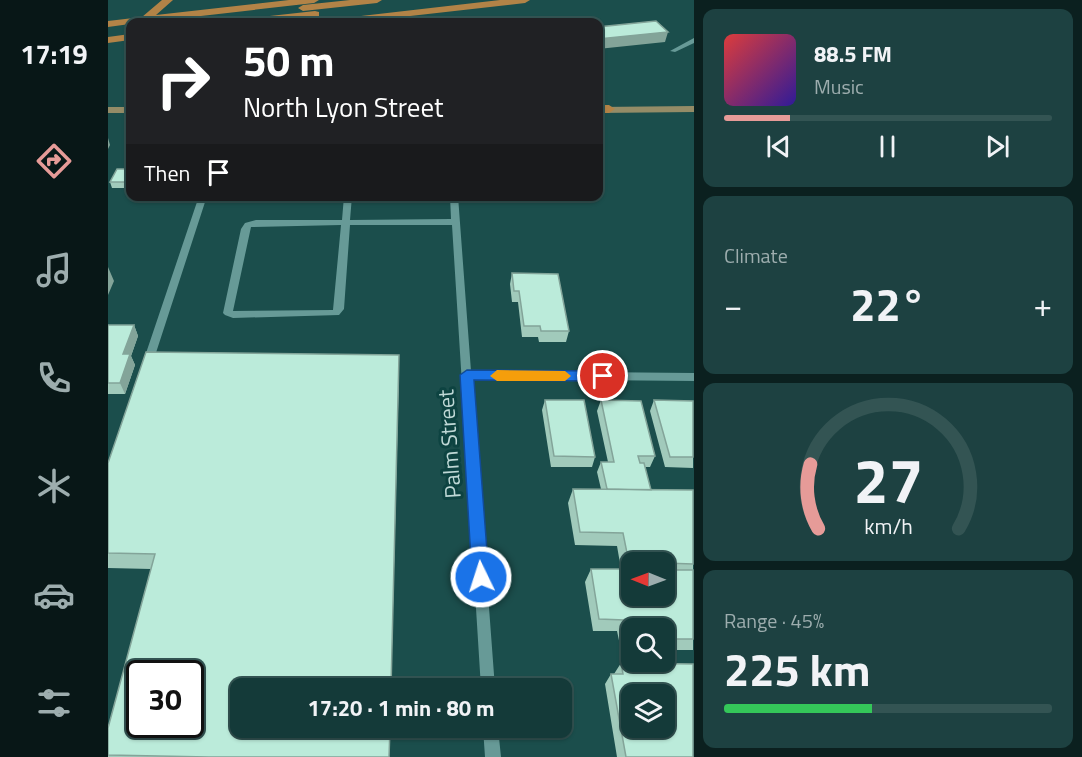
<!DOCTYPE html>
<html lang="en">
<head>
<meta charset="utf-8">
<style>
  :root { --surface:#143a39; --page:#1d4141; --text:#f1f3f6; --muted:#9dadae; --line:#335453; --accent:#e69b98 }
  body { margin:0; font-family:"Titillium Web",sans-serif; background:var(--page); color:var(--text); height:100vh; display:flex; flex-direction:column; font-size:22px; white-space:nowrap }
  * { box-sizing:border-box; margin:0 }
  p { font-size:20px; color:var(--muted) }
  .icon { flex:none; width:33px; height:33px; fill:none; stroke:currentColor; stroke-width:2; stroke-linecap:round; stroke-linejoin:round }
  .map { position:relative; flex:1; overflow:hidden }
  .details { display:flex; flex-direction:column; gap:9px; padding:9px; background:#0b201f; width:388px }
  .details>* { flex:none }
  .top-card { position:absolute; left:18px; top:18px; width:477px; height:183px; border-radius:12px; box-shadow:0 2px 4px #0004,0 0 0 2px var(--line); background:#202124; color:#fff; overflow:hidden }
  .needle { width:39px; rotate:271deg }
  .fabs { position:absolute; left:513px; top:552px; display:grid; gap:12px }
  .fabs a { display:grid; place-items:center; width:54px; height:54px; border-radius:12px; background:var(--surface); box-shadow:0 2px 4px #0004,0 0 0 2px var(--line); font-size:30px }
  .speed { position:absolute; left:18px; top:660px; display:flex; gap:12px; font-size:30px; font-weight:700; text-align:center }
  .speed>* { display:grid; place-content:center; width:78px; height:78px; border-radius:50%; background:var(--surface); box-shadow:0 2px 4px #0004,0 0 0 2px var(--line); line-height:1 }
  .speed .limit { border:3px solid #111; border-radius:9px; background:#fff; color:#111 }
  .pin { position:absolute; display:grid; place-items:center; width:51px; height:51px; color:#fff; margin:-26px; border:3px solid #fff; border-radius:50%; box-shadow:0 2px 6px #0007 }
  .me { position:absolute; width:66px; margin:-33px; rotate:356deg; stroke-linejoin:round; filter:drop-shadow(0 0 4px #0008) }
  .turn { display:flex; align-items:center; gap:21px; height:126px; padding:0 18px; font-size:27px }
  .turn .icon { width:78px; height:78px; stroke-width:2.5 }
  .turn b { display:block; font-size:42px; line-height:51px }
  .then { display:flex; align-items:center; height:57px; padding:0 18px; background:#0003; gap:12px; font-size:22px }
  .big { font-size:45px; font-weight:700; line-height:1.1 }
  .details .card { flex:1; display:flex; flex-direction:column; justify-content:center; gap:9px; min-width:0; padding:0 21px; border-radius:12px; background:var(--page) }
  .details .dial { align-items:center; gap:0 }
  .dial svg { height:156px; overflow:visible; fill:none; stroke:var(--line); stroke-width:7; stroke-linecap:round; text-anchor:middle }
  .dial text { fill:var(--text); stroke:none }
  .song { display:flex; align-items:center; gap:18px }
  .cover { width:72px; height:72px; border-radius:9px; background:linear-gradient(135deg,hsl(0 70% 55%),hsl(250 70% 35%)) }
  .played { height:6px; border-radius:3px; background:linear-gradient(90deg,var(--accent) 20%,var(--line) 20%) }
  .keys { display:flex; justify-content:space-around; direction:ltr }
  .heat { display:flex; justify-content:space-between; align-items:center; font-size:33px; direction:ltr }
  .charge { height:9px; border-radius:4px; background:linear-gradient(90deg,#34c759 45%,var(--line) 0) }
  .trip { position:absolute; left:122px; top:678px; width:342px; height:60px; border-radius:12px; background:var(--surface); box-shadow:0 2px 4px #0004,0 0 0 2px var(--line); font-weight:700; line-height:60px; text-align:center }
  main { display:flex; flex:1; min-height:0 }
  .menu { display:flex; flex-direction:column; width:108px; justify-content:space-around; align-items:center; background:#081717; color:var(--muted) }
  .menu .icon { width:42px; height:42px }
  .menu .selected { color:var(--accent) }
  .menu b { font-size:27px; color:var(--text) }
  .map>svg:first-child { display:block }
  .lines { fill:none; stroke-linecap:round; stroke-linejoin:round }
  .minor { fill:#679a97; fill-rule:evenodd }
  .major { fill:#948c67; fill-rule:evenodd }
  .highway { fill:#b28347; fill-rule:evenodd }
  .wall { fill:#a1cabb; fill-rule:evenodd }
  .shaded-wall { fill:#83a499 }
  .building { fill:#bbebda; stroke:#83a499; stroke-width:1.5; fill-rule:evenodd }
  .route { fill:#1a73e8; stroke:#114b97; stroke-width:1.5 }
  .slow { fill:#f59e0b }
  .labels { text-anchor:middle; stroke-width:6; stroke-linejoin:round; paint-order:stroke }
  .street-label { font-size:22px; fill:#bfd8d6; stroke:#0d4341 }
</style>
</head>
<body>
<main>
<nav class="menu">
<b>17:19</b>
<svg class="icon selected" aria-label="directions" viewBox="0 0 24 24"><path d="M12 3l9 9-9 9-9-9zM9 14v-3h6M13 9l2 2-2 2"/></svg>
<svg class="icon" aria-label="music" viewBox="0 0 24 24"><path d="M9 18V5l10-2v13"/><circle cx="6" cy="18" r="3"/><circle cx="16" cy="16" r="3"/></svg>
<svg class="icon" aria-label="phone" viewBox="0 0 24 24"><path d="M5 4h4l2 5-3 2q2 4 5 5l2-3 5 2v4C11 20 4 13 5 4z"/></svg>
<svg class="icon" aria-label="climate" viewBox="0 0 24 24"><path d="M12 3v18M4 7l16 10M4 17L20 7"/></svg>
<svg class="icon" aria-label="car" viewBox="0 0 24 24"><path d="M5 17H2v-5l4-1 3-4h7l3 4 3 1v5h-3M9 17h6M6 11h13"/><circle cx="7" cy="17" r="2"/><circle cx="17" cy="17" r="2"/></svg>
<svg class="icon" aria-label="filters" viewBox="0 0 24 24"><path d="M4 7h16M4 17h16"/><circle cx="9" cy="7" r="2"/><circle cx="15" cy="17" r="2"/></svg>
</nav>
<div class="map">
<svg width="586" height="757" viewBox="0 0 586 757">
  <rect width="100%" height="100%" fill="#1b4e4c"/>
  <g class="lines">
    <!-- minor -->
    <path class="minor" d="M586 38V43L567 52 562 51Z
      M91 196H99L44 365 39 369 35 368 34 365Z
      M236 196H244L242 220 343 219 342 196H350L363 371 586 373V381L364 379 387 688H373L344 225H242L236 309 231 315 125 318 117 315 115 313 133 229 137 223 148 220H234ZM233 225 225 310 125 311 143 227Z
      M375 728H390L393 757H377Z"/>
    <!-- major -->
    <path class="major" d="M586 106V112L490 113V107Z
      M0 107H22V113H0Z"/>
    <!-- highway -->
    <path class="highway" d="M54 0H65L48 15 181 0H211L206 3 40 22H22V24L0 27V21L34 17Z
      M242 0H274L269 3 195 11 190 8 195 5Z
      M392 0H422L417 3 249 22H222L227 19Z
      M207 11 211 12V16L158 22H130L135 19Z
      M22 34V40L0 43V37Z
      M490 105H501L507 109 501 113H490Z"/>
  </g>
  <!-- wall -->
  <path class="wall" d="M22 169V188H4L2 182Z
    M404 273 461 331 458 342H431L430 337H414L410 302H404L402 284Z
    M0 325H26L30 336 23 356 27 365 17 394H0Z
    M291 373 283 688H132L282 757H0V728L43 569 0 568V463Z
    M437 400 487 457 484 467H443L434 410Z
    M493 400 547 456 542 467H537L543 490H585V650H556V628H524V650H513L509 631H485L477 582 483 569H513L509 546 467 545 460 503 465 489H493L489 472 493 462H500L489 411ZM524 562H556V596H524Z
    M546 400 585 401V468L557 467 542 411Z
    M513 663 585 757H509L497 684 503 674H506Z"/>
  <!-- shaded-wall -->
  <path class="shaded-wall" d="M560 32 557 42 490 49V39Z
    M0 138 2 145 0 149Z
    M0 267 6 281 0 295Z
    M26 325 30 336 23 356 27 365 17 394 12 383 15 354Z"/>
  <!-- building -->
  <path class="building" d="M548 21 560 32 490 39V27Z
    M9 169H22V182H2Z
    M404 273 450 274 461 331H433L432 326H416L411 291H406Z
    M0 325H26L15 354H22L12 383H0Z
    M38 352 291 355 283 688H132V728H282L281 757H101L0 755V728L47 554 0 553V463ZM32 674H82V724H32Z
    M437 400H476L487 457 446 456Z
    M493 400 533 401 547 456H530L532 463H536L543 490 499 489 493 462H506Z
    M546 400 585 401V457H562Z
    M465 489 585 490V564L556 563V562L521 563 515 533 472 532Z
    M483 569H524V596H556V570H585V639H556V628H524V638H520L516 620 491 619Z
    M513 663 585 664V757H518L503 674H515ZM524 694H556V728H524Z"/>
  <!-- route -->
  <path class="route" d="M359 370 495 371 502 376 495 381 366 380 381 577 379 582 373 585 367 582 364 577 352 375Z"/>
  <!-- slow -->
  <path class="slow" d="M389 370 457 371 463 376 457 381H389L382 376Z"/>
  <g class="labels">
    <!-- street labels -->
    <g class="street-label">
      <text transform="translate(341 444) rotate(-94)" y="8">Palm Street</text>
    </g>
  </g>
</svg>
<div class="fabs">
<a><svg class="needle" viewBox="-14 -14 28 28"><path d="M0-13l5 13h-10z" fill="#e53935"/><path d="M0 13l5-13h-10z" fill="#9dadae"/></svg></a>
<a><svg class="icon" aria-label="search" viewBox="0 0 24 24"><circle cx="10" cy="10" r="6"/><path d="M15 15l6 6"/></svg></a>
<a><svg class="icon" aria-label="layers" viewBox="0 0 24 24"><path d="M12 4l9 5-9 5-9-5zM3 14l9 5 9-5"/></svg></a>
</div>
<div class="speed"><div class="limit">30</div></div>
<div class="pin" style="left:495px;top:376px;background:#d93025"><svg class="icon" aria-label="arrive" viewBox="0 0 24 24"><path d="M6 21V4h12l-3 4 3 4H6"/></svg></div>
<svg class="me" style="left:373px;top:577px" viewBox="-20 -20 40 40"><circle r="17" fill="#1a73e8" stroke="#fff" stroke-width="3"/><path d="M0-11L8 9 0 5-8 9z" fill="#fff"/></svg>
<div class="trip">17:20 · 1 min · 80 m</div>
<div class="top-card">
<div class="turn"><svg class="icon" aria-label="right" viewBox="0 0 24 24"><path d="M7 20v-9h11M14 6l5 5-5 5"/></svg><div><b>50 m</b>North Lyon Street</div></div>
<div class="then">Then<svg class="icon" aria-label="arrive" viewBox="0 0 24 24"><path d="M6 21V4h12l-3 4 3 4H6"/></svg></div>
</div>
</div>
<section class="details">
<div class="card">
<div class="song"><i class="cover"></i><div><b>88.5 FM</b><p>Music</p></div></div>
<div class="played"></div>
<div class="keys"><svg class="icon" aria-label="previous" viewBox="0 0 24 24"><path d="M18 5L8 12l10 7zM5 5v14"/></svg><svg class="icon" aria-label="pause" viewBox="0 0 24 24"><path d="M8 5v14M16 5v14"/></svg><svg class="icon" aria-label="next" viewBox="0 0 24 24"><path d="M6 5l10 7-10 7zM19 5v14"/></svg></div>
</div>
<div class="card"><p>Climate</p>
<div class="heat"><a>−</a><b class="big">22°</b><a>+</a></div>
</div>
<div class="card dial"><svg viewBox="0 0 100 80">
<path d="M14 69A42 42 0 1 1 86 69"/>
<path d="M14 69A42 42 0 0 1 10 36" stroke="#e69b98"/>
<text x="50" y="56" font-size="32" font-weight="700">27</text>
<text x="50" y="72" font-size="11">km/h</text>
</svg></div>
<div class="card"><p>Range · 45%</p><b class="big">225 km</b><div class="charge"></div></div>
</section>
</main>
</body>
</html>
